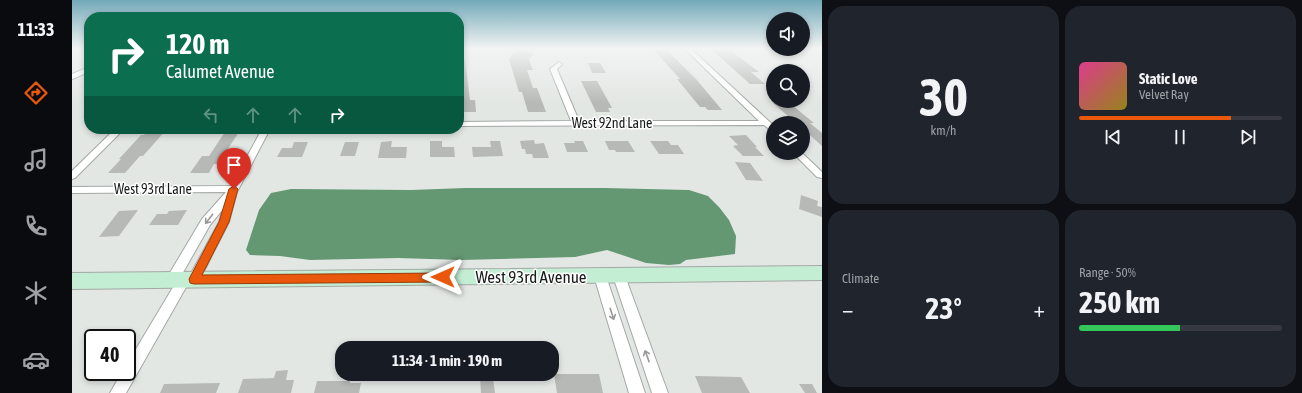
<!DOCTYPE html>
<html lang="en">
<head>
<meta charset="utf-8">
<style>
  :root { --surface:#171b24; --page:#20242c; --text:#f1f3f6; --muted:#9ea1a6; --line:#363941; --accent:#ea580c }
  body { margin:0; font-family:"Asap Condensed",sans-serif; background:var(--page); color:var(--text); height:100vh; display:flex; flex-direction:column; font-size:15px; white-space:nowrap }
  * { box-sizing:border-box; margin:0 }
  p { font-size:13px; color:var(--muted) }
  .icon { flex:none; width:22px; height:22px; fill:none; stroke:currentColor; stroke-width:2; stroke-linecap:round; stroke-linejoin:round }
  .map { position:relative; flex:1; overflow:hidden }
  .drawer { display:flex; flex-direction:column; gap:6px; padding:6px; background:#0d0f14; width:480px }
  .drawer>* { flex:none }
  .hud { position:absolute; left:12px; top:12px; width:380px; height:122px; border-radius:16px; box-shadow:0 2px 6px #0003; background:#0b6e4f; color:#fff; overflow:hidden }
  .tools { position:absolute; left:694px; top:12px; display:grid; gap:8px }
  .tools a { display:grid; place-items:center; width:44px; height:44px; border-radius:50%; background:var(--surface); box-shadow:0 2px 6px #0003; font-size:20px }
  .speed { position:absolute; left:12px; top:329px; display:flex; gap:8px; font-size:20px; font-weight:700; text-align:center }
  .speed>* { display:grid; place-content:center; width:52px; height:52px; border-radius:50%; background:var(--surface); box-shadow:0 2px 6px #0003; line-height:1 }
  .speed .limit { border:2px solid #111; border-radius:6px; background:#fff; color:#111 }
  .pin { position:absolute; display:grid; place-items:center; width:34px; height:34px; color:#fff; margin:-41px -17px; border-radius:50% 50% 50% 0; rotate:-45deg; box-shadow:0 0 4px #0007 }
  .pin .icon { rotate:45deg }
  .me { position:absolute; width:44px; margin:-22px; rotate:270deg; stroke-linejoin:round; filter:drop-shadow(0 0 3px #0008) }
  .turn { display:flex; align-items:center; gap:14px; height:84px; padding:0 16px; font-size:18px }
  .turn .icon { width:52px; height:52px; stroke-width:2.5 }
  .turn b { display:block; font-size:28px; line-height:34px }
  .lanes { display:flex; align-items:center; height:38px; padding:0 16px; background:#0003; justify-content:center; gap:20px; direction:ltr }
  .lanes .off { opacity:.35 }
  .big { font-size:30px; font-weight:700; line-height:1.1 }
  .drawer .widget { flex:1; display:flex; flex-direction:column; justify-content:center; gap:6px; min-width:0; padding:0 14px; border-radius:16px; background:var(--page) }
  .drawer .dial { align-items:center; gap:0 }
  .dial b { font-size:52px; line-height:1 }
  .song { display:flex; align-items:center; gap:12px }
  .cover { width:48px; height:48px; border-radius:6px; background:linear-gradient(135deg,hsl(330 70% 55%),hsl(50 70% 35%)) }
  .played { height:4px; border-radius:2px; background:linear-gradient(90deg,var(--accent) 75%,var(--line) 75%) }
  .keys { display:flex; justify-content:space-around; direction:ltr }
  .heat { display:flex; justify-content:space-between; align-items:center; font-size:22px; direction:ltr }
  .charge { height:6px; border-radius:3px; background:linear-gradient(90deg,#34c759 50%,var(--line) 0) }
  .drawer .tiles { flex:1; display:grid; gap:6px; grid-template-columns:repeat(2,1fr) }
  .trip { position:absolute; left:263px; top:341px; width:224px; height:40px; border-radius:16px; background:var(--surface); box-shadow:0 2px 6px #0003; font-weight:700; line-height:40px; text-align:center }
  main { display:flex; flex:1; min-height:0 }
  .menu { display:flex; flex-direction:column; width:72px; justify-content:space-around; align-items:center; background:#090b0e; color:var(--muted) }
  .menu .icon { width:28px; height:28px }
  .menu .current { color:var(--accent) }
  .menu b { font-size:18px; color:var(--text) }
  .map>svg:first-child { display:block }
  .water { fill:#649872 }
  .building { fill:#b6b9b6 }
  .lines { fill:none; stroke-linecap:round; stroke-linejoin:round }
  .street-casing { stroke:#a4a8a5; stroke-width:2 }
  .secondary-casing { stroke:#a4a8a5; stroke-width:2 }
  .street { fill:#fff; fill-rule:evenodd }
  .secondary { fill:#c4eed4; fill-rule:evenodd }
  .oneway { stroke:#989898 }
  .route { fill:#ea580c; stroke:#983908 }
  .labels { text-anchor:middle; stroke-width:3; stroke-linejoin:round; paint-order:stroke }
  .street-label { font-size:14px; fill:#191b1a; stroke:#fff }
  .near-street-label { font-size:17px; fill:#191b1a; stroke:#fff }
</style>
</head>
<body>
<main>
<nav class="menu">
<b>11:33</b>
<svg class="icon current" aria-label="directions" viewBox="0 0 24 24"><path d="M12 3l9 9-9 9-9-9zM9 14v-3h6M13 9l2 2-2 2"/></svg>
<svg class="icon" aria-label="music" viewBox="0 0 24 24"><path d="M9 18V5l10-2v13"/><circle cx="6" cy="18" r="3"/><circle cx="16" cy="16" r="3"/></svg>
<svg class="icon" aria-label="phone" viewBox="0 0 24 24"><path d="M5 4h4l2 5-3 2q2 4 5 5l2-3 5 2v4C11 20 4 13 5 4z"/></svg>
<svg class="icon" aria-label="climate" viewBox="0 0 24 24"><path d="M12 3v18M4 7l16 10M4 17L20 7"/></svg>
<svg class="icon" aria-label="car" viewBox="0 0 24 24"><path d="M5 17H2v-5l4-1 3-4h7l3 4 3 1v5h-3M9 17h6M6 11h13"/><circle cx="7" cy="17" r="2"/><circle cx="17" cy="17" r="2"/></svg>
</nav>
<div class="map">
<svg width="750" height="393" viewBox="0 0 750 393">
  <rect width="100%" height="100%" fill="#e3e7e4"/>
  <!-- water -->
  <path class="water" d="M393 188H533L617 190 636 196 647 207 657 220 664 236 663 254 614 260 608 264 597 265 574 263 535 250 503 257 390 260 326 258 238 260 208 256 178 255 174 250 187 210 199 193 219 189 339 190Z"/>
  <!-- building -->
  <path class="building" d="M580 48H593L624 79 650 110H636L633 107H628L605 79H608Z
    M446 50 462 53 457 60 461 70H455L461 88H465L474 112H456L450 92H447L437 59 441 53H444Z
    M640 50H658L687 72H679L693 84H678Z
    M387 60H393L398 100H403L404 112H388Z
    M516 63H528L534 73H520Z
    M509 81H525L540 108H536L538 112H524Z
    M701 101H715L742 123H738L750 133V146L731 129V123H724L701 103H703Z
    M77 129 94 130 71 156H68L53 173H36L49 159H47L69 135H72Z
    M155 129H169L146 164H142L137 173H118L130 156H137Z
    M674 135 685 147H683L692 156H671L661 146 666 145 657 136Z
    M462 140 463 144 472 143 477 158H461L460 154H454L453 149H450L448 141Z
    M320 141 319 147H335L334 158H306L309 142Z
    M358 141H370V147H382L383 157H358Z
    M418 141H428L431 156 401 157 400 147H419Z
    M502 141H511L516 152H495L492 143H503Z
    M533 141H556L563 152H544L543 150H537Z
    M578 141H596L599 145H606L612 154H587Z
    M222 142H236L230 157H205L210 148H220Z
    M273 142H287L283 156H268Z
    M663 162 678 163 691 181 674 180Z
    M729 195 746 201 745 206 750 207V217L727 209Z
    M66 210 47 236 27 237 47 211Z
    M115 210 106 225H77L85 214H95L97 211Z
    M216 370 214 380H222L219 393H166L171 379 202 378 204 371Z
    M482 374H527L531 393H485Z
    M623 376 669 377 678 393H630Z
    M408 378H421L423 393H409Z
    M245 381H278V383H289L287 393H242Z
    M148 383 144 393H88L92 384Z
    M727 384H740L745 393H733Z"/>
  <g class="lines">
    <!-- street casing -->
    <g class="street-casing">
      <path id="street" d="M612 48H618L701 125V132L692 125 387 126V122L499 121 478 69 487 62 490 64 485 69 507 121H687Z
        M17 67V72L0 79V74Z
        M43 129H52L3 178 0 179V171Z
        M190 129H198L165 192 157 222 126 283 122 284 117 282 54 393H38L50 372H55V364L103 284 100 285 96 284 94 280 96 276 130 219 154 192 0 193V187L159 186ZM151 209 147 222 117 277 112 275 109 276 138 225Z
        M721 153H730L750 172V178L745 177Z
        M528 271 532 272 534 276 573 393H557L522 276 524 272Z
        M547 271 551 272 553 276 596 393H580L541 276 543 272Z"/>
    </g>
    <!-- secondary casing -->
    <g class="secondary-casing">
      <path id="secondary" d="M750 266V280L0 289V273Z"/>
    </g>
    <!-- street -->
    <use href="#street" class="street"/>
    <!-- secondary -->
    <use href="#secondary" class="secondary"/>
  </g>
  <!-- one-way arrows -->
  <defs><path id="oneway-shaft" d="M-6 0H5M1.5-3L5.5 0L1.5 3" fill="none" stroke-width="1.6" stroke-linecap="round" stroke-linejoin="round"/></defs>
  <g class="oneway">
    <use href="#oneway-shaft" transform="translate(137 219) rotate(128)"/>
    <use href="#oneway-shaft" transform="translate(540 314) rotate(72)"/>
    <use href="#oneway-shaft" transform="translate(575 356) rotate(-110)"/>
  </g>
  <!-- sky -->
  <linearGradient id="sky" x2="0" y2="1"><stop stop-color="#73a9b9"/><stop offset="0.47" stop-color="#f2f4f3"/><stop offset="1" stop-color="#f2f4f3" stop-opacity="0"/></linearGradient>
  <rect width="750" height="103" fill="url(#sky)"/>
  <!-- route -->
  <path class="route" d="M162 186 166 189 157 222 130 275 371 273 374 274 376 277 374 281 371 282 122 284 118 283 117 279 147 222 157 189Z"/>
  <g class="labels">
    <!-- street labels -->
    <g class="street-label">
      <text x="540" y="128">West 92nd Lane</text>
      <text x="81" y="194">West 93rd Lane</text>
    </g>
    <!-- near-street labels -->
    <g class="near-street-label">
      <text x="459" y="283">West 93rd Avenue</text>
    </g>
  </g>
</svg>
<div class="tools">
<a><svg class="icon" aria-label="sound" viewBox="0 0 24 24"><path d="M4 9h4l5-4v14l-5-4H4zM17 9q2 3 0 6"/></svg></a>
<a><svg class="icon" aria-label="search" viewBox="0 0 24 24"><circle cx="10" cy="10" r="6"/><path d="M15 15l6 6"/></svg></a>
<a><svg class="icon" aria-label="layers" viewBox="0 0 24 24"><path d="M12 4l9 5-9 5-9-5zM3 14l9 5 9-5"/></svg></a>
</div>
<div class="speed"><div class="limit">40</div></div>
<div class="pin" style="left:162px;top:189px;background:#d93025"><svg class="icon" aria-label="arrive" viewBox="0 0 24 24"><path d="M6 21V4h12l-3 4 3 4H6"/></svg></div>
<svg class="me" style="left:371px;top:277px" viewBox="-20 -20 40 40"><path d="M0-17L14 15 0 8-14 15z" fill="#ea580c" stroke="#fff" stroke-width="4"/></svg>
<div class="trip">11:34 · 1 min · 190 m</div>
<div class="hud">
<div class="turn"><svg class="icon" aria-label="right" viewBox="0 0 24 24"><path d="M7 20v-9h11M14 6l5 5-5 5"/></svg><div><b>120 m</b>Calumet Avenue</div></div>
<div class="lanes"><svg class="icon off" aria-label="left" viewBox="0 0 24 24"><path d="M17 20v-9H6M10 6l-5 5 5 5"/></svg><svg class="icon off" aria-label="ahead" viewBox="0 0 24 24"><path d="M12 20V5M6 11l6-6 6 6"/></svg><svg class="icon off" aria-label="ahead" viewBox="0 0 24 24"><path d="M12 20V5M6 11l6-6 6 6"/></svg><svg class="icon" aria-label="right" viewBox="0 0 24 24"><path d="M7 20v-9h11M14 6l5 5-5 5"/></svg></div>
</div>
</div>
<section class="drawer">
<div class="tiles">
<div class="widget dial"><b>30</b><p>km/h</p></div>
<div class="widget">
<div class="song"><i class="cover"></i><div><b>Static Love</b><p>Velvet Ray</p></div></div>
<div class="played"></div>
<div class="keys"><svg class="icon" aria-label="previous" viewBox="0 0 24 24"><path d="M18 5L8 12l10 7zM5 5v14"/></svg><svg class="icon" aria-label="pause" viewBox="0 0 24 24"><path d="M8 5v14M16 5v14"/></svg><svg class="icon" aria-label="next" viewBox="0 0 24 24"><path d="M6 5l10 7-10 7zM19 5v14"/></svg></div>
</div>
<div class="widget"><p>Climate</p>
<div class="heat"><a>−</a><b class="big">23°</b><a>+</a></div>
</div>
<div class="widget"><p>Range · 50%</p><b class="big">250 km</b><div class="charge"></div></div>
</div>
</section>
</main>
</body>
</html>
